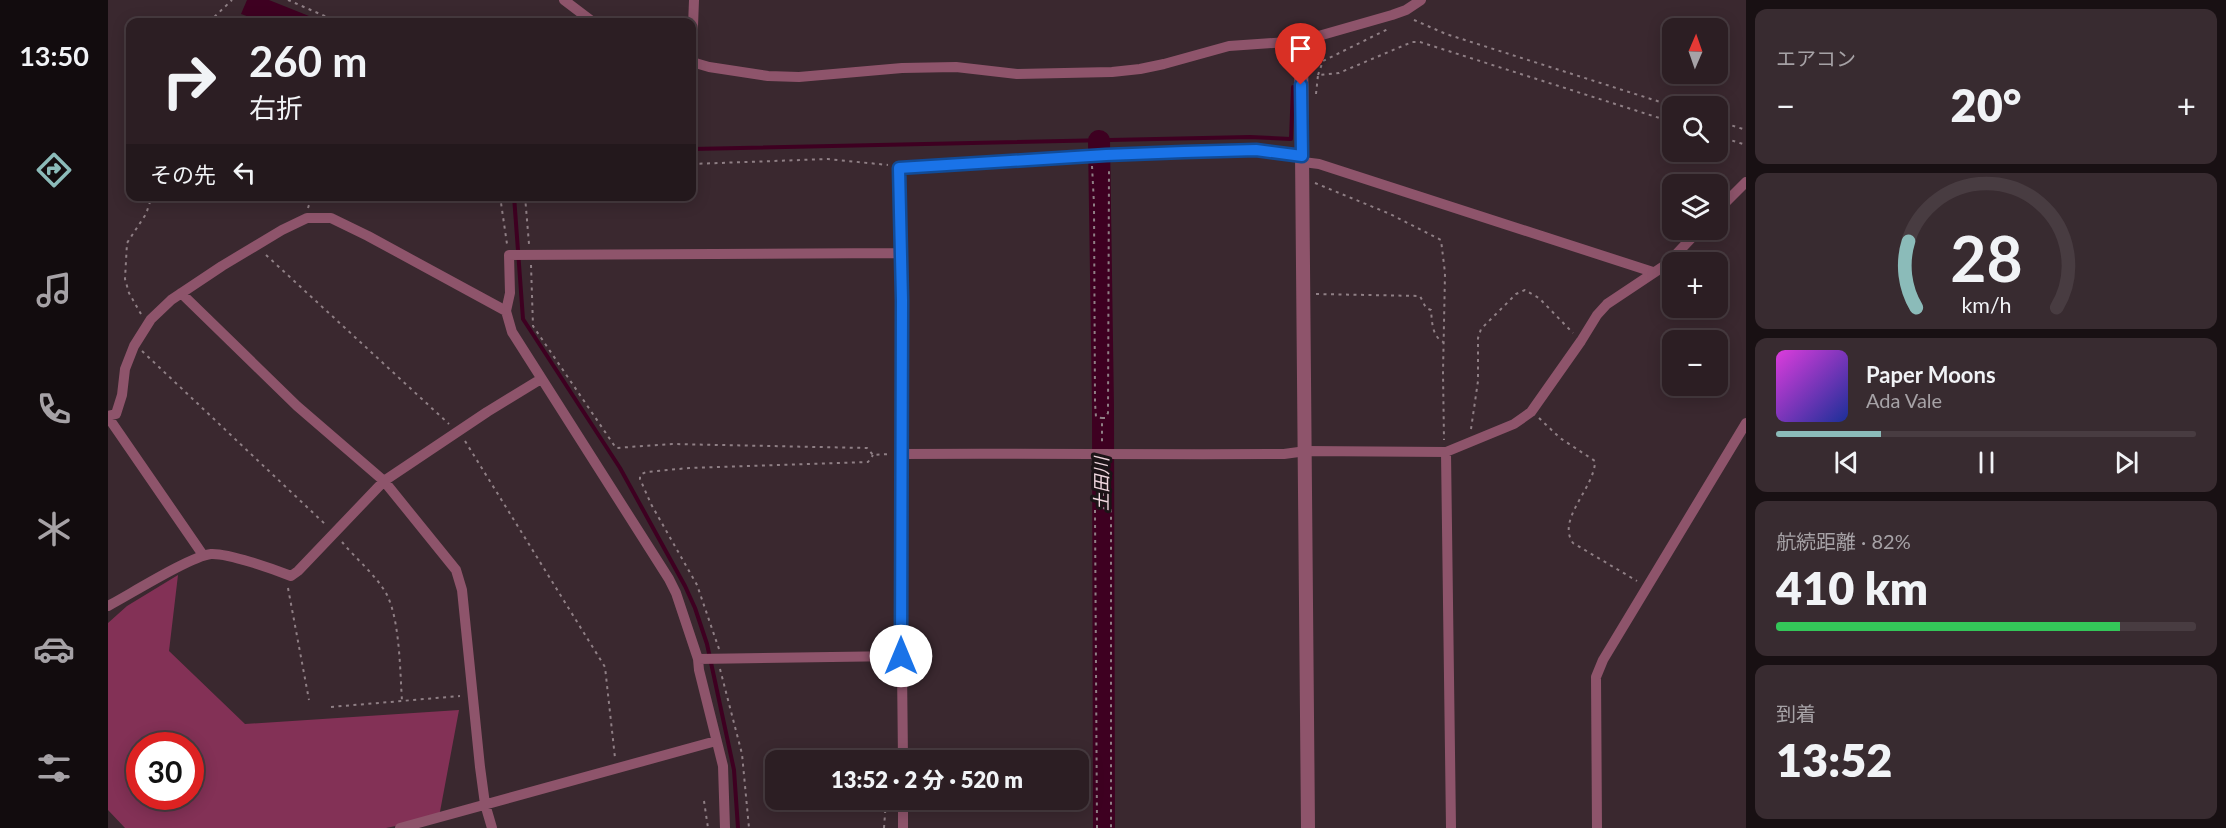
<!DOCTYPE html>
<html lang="ja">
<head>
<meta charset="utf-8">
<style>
  :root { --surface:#2c1e23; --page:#382b30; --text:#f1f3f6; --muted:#a6a2a6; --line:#483c41; --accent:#8bbbb9 }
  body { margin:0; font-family:Lato,"Noto Sans JP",sans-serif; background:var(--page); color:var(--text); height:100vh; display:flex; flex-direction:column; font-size:22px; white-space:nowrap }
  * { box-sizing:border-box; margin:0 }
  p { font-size:20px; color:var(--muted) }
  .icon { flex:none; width:33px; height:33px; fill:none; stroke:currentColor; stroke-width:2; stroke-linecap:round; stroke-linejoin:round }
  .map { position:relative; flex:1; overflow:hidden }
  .drawer { display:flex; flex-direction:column; gap:9px; padding:9px; background:#181013; width:480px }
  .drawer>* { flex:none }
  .banner { position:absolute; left:18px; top:18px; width:570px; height:183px; border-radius:12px; box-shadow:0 3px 15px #0003,0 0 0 2px var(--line); background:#2c1e23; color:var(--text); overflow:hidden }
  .needle { width:39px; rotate:2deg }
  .fabs { position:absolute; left:1554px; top:18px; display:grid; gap:12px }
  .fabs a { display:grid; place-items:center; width:66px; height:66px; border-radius:12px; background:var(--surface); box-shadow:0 3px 15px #0003,0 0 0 2px var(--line); font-size:30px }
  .speed { position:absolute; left:18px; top:732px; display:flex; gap:12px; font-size:30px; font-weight:700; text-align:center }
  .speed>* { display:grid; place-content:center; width:78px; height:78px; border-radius:50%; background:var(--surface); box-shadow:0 3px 15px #0003,0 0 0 2px var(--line); line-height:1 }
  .speed .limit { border:9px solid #d22; background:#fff; color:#111 }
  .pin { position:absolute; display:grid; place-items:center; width:51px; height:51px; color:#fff; margin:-62px -26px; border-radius:50% 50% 50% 0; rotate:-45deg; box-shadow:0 0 6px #0007 }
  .pin .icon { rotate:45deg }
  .me { position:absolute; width:66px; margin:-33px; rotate:0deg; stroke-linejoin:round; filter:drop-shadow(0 0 4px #0008) }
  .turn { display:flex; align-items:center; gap:21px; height:126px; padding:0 24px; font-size:27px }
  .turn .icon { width:78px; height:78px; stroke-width:2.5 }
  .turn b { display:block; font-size:42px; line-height:51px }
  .then { display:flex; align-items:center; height:57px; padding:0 24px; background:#0003; gap:12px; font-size:22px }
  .big { font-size:45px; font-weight:800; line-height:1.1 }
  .drawer .tile { flex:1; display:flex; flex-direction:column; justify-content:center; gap:9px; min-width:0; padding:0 21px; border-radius:12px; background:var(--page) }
  .drawer .dial { align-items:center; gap:0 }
  .dial svg { height:156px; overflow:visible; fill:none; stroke:var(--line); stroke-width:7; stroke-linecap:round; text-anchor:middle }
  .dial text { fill:var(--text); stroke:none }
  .song { display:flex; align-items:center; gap:18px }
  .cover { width:72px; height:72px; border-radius:9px; background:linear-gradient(135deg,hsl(300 70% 55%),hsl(230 70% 35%)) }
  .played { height:6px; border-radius:3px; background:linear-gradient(90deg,var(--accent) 25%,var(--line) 25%) }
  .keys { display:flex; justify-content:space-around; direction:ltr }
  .heat { display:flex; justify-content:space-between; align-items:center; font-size:33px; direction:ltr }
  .charge { height:9px; border-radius:4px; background:linear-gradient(90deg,#34c759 82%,var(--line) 0) }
  .trip { position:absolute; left:657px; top:750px; width:324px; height:60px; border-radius:12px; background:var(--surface); box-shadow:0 3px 15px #0003,0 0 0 2px var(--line); font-weight:800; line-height:60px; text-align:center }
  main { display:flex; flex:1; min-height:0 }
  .dock { display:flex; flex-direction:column; width:108px; justify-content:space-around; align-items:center; background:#120c0e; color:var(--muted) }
  .dock .icon { width:42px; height:42px }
  .dock .current { color:var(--accent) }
  .dock b { font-size:27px; color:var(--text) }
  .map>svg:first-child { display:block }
  .green { fill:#833156; fill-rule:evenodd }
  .water { fill:#3e0021 }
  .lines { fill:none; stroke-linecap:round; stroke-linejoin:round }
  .stream { stroke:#3e0021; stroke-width:4 }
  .river { stroke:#3e0021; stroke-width:22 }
  .path { stroke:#8f7f85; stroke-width:2; stroke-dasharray:3 4.5; stroke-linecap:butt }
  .minor { stroke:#8e546b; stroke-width:10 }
  .tertiary { stroke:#8e546b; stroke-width:14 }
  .route-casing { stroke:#114b97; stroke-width:15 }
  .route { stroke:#1a73e8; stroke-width:10 }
  .labels { text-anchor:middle; stroke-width:6; stroke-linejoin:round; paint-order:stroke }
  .water-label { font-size:18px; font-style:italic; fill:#f0d7df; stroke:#1c1417 }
</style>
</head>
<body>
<main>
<nav class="dock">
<b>13:50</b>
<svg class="icon current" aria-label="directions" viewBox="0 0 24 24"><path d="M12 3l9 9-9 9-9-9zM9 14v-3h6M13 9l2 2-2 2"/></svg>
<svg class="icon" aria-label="music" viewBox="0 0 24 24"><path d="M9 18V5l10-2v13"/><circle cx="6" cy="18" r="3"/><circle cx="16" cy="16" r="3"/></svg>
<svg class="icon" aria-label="phone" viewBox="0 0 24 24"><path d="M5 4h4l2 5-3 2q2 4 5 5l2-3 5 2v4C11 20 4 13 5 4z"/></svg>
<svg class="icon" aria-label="climate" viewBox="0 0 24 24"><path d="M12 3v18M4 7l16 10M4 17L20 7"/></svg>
<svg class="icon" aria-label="car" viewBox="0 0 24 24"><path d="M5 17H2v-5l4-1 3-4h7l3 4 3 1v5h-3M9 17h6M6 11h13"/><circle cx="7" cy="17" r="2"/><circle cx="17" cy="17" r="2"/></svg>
<svg class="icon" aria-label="filters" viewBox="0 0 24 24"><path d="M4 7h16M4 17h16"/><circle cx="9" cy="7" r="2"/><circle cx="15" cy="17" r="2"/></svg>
</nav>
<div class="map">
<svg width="1638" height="828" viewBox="0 0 1638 828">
  <rect width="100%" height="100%" fill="#3a282f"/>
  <!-- green -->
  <path class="green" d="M70 575 61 651 137 724 351 710 331 817 278 828H17L0 810V623L19 606ZM32 746H82V796H32Z"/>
  <!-- water -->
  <path class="water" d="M139 0H161L216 22H156L133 14Z"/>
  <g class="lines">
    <!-- stream -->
    <path class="stream" d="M584 149 1142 137 1183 139 1185 87
      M406 196 415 319 512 468 577 586 587 608 599 644 626 770 630 828"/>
    <!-- river -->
    <path class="river" d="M991 141 995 407 996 828"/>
    <!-- path -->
    <path class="path" d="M180 0 228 21
      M1306 20 1338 34 1565 106
      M101 22 124 0
      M1210 75 1215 61 1280 29
      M1208 94 1210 75 1231 73 1304 42H1312L1564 122
      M1610 121 1638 130
      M1610 136 1638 145
      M584 164 720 159 780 165
      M984 166 986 204 987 403 988 417 994 418V444
      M1207 183 1282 214 1333 240 1337 273 1335 373 1336 440
      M392 196 399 244
      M417 196 421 244
      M200 208 204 196
      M158 255 341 424
      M423 265 425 326 508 448 564 444 759 448 765 455 782 454
      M1208 294 1312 296 1318 308 1323 310C1324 322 1324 336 1335 342
      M33 314 21 293 17 279 19 243 38 214 44 196
      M34 351 218 525
      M994 418H997L1000 413 1001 167
      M1431 418 1452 438 1487 461C1487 488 1448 519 1465 543L1529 581
      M1363 429 1370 381V338L1373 329 1408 294 1417 290 1431 298 1465 333
      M357 441 497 667 507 758
      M995 508 1003 510V828
      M234 542C248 559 269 576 279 595 292 621 292 672 294 701
      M180 588 201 700
      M611 649 589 585 543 504 532 479V475L538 472 581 468 760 462 765 455
      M612 669 634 754 641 828
      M223 707 352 696
      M596 801 600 828
      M776 828 778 800
      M989 828 987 510 995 507V465"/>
    <!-- minor -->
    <path class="minor" d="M456 0 485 22
      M584 52 586 0
      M584 62 601 67 660 76 691 77 794 68 848 67 909 74 1004 72 1032 69 1056 64 1121 46 1193 41 1284 15 1298 10 1313 0
      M1195 162 1211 164 1545 272
      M1610 210 1638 182
      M73 293 189 406 276 481 348 570 354 590 372 767 377 804 384 828
      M0 416 8 414 14 395 17 369 26 346 43 319 63 300 114 266 174 230 199 218H223L260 236 398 311
      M0 417 95 555
      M1338 452 1343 828
      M792 454C920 453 1048 455 1176 454L1198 451 1338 452 1406 424 1423 412 1473 341 1489 315 1499 304 1559 264 1591 230
      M0 606C21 595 83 556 103 554 120 553 165 569 183 576L190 571 276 481 379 412 433 379
      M590 659 793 656
      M795 760 792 484 794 300 791 168 998 155 1076 152 1148 150 1194 156
      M292 828 608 741
      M617 828 615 766 591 670 590 659 568 593 561 579 404 332 398 311 402 293 401 255 791 253
      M795 828V800
      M1489 828 1488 677 1495 660 1638 423"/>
    <!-- tertiary -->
    <path class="tertiary" d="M1193 41 1200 828"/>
  </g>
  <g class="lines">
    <!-- route casing -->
    <g class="route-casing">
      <path id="route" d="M793 656 794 300 791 168 998 155 1076 152 1148 150 1194 156 1193 85"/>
    </g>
    <!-- route -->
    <use href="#route" class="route"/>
  </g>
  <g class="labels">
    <!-- water labels -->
    <g class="water-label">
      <text transform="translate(994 484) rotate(-90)" y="6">土田川</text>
    </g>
  </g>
</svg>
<div class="fabs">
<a><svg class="needle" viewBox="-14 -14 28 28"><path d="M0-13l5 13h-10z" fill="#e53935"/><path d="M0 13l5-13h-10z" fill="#a6a2a6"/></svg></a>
<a><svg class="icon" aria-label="search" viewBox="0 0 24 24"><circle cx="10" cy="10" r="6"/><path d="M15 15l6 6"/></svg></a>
<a><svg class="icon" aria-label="layers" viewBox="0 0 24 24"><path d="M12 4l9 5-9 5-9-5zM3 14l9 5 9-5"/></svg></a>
<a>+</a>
<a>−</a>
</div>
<div class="speed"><div class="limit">30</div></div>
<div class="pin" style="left:1193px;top:85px;background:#d93025"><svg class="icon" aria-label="arrive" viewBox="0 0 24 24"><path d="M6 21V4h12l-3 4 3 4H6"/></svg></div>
<svg class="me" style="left:793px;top:656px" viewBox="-20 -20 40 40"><circle r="19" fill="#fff"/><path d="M0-13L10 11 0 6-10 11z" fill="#1a73e8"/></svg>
<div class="trip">13:52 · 2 分 · 520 m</div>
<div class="banner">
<div class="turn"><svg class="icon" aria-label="right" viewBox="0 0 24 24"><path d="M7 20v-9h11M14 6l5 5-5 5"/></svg><div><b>260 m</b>右折</div></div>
<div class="then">その先<svg class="icon" aria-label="left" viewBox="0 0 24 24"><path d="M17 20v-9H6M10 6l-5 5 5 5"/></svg></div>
</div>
</div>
<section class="drawer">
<div class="tile"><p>エアコン</p>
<div class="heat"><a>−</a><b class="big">20°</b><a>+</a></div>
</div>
<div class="tile dial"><svg viewBox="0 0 100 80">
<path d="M14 69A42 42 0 1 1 86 69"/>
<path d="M14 69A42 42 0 0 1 10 35" stroke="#8bbbb9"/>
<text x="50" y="56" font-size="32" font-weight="700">28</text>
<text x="50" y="72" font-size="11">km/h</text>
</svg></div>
<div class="tile">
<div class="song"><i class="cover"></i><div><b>Paper Moons</b><p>Ada Vale</p></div></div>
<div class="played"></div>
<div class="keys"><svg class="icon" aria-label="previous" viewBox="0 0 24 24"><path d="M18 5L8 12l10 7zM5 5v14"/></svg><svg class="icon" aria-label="pause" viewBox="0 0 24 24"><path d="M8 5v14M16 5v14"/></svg><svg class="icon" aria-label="next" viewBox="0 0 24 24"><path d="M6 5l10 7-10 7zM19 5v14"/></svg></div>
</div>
<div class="tile"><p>航続距離 · 82%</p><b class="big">410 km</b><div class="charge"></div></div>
<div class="tile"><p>到着</p><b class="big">13:52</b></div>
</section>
</main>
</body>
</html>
